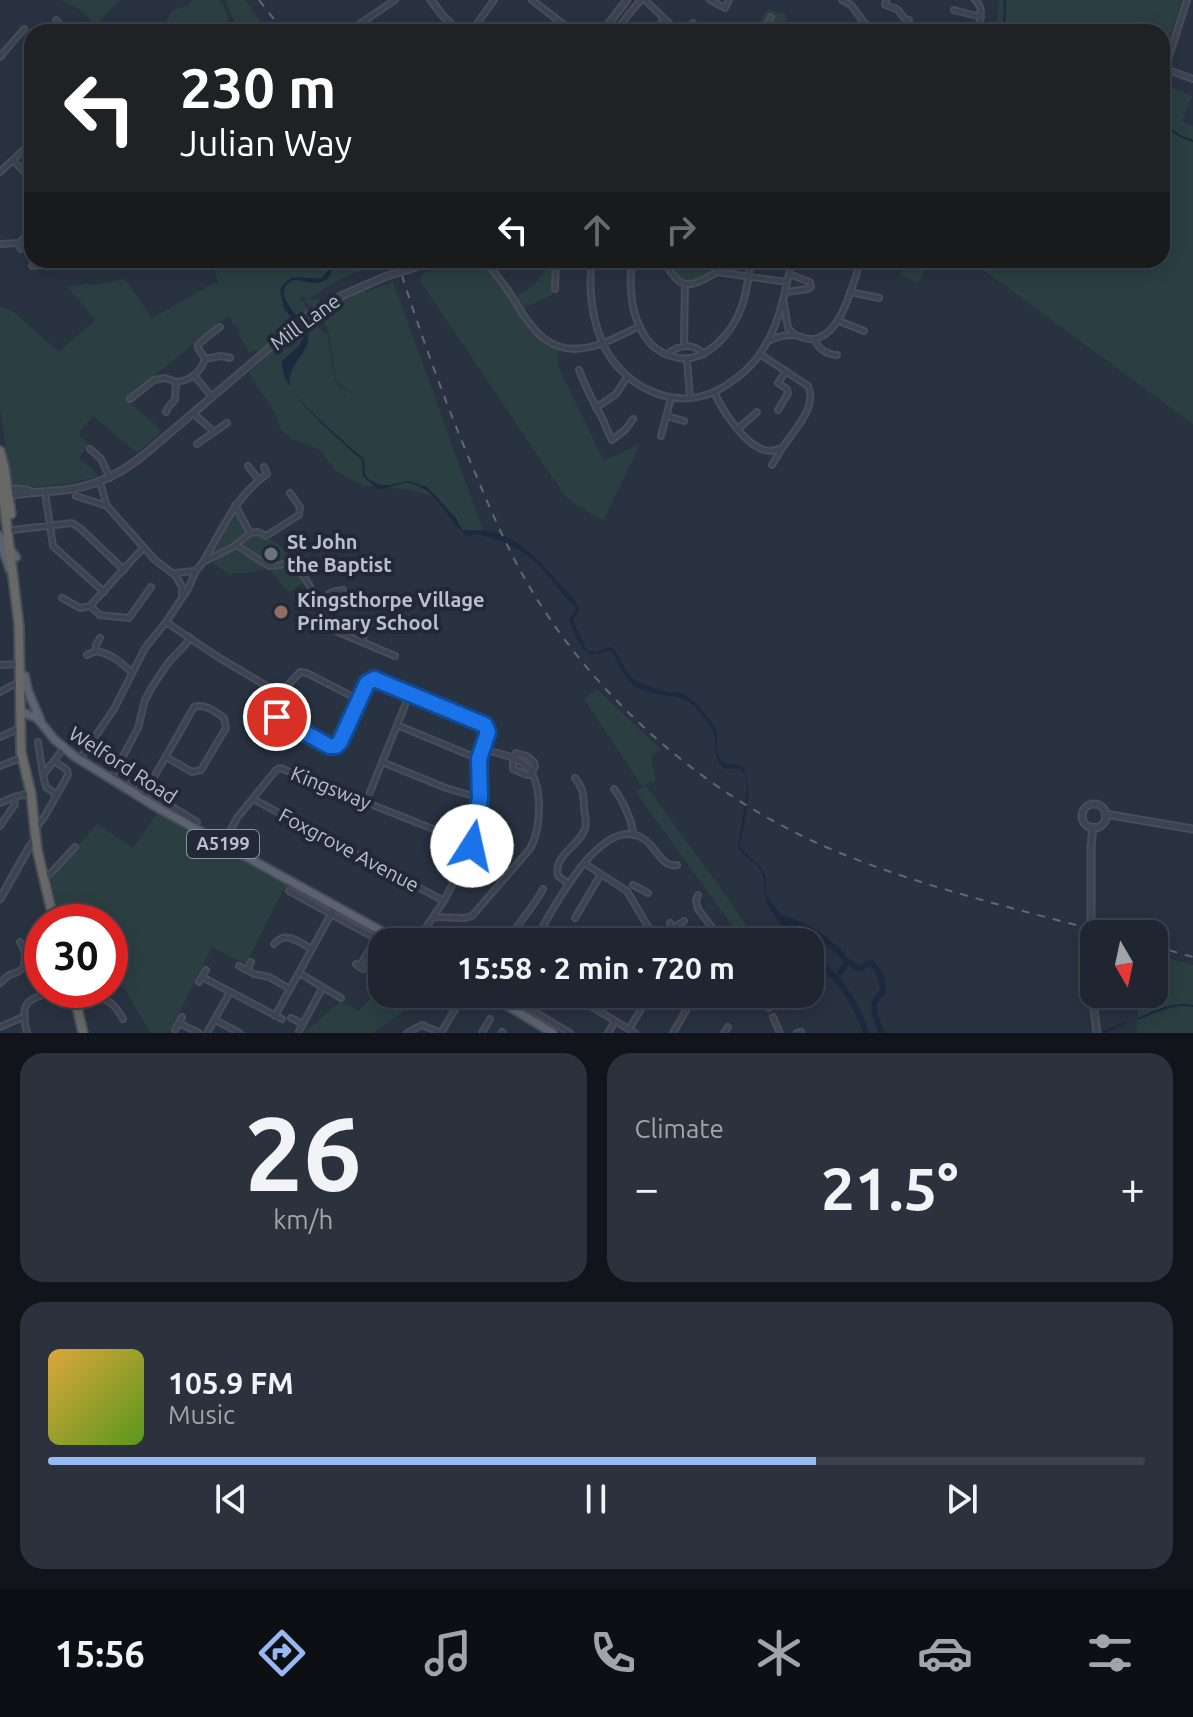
<!DOCTYPE html>
<html lang="en">
<head>
<meta charset="utf-8">
<style>
  :root { --surface:#1f2631; --page:#2c323d; --text:#f1f3f6; --muted:#a1a5ab; --line:#3c434d; --accent:#98b8f2 }
  body { margin:0; font-family:Ubuntu,sans-serif; background:var(--page); color:var(--text); height:100vh; display:flex; flex-direction:column; font-size:30px; white-space:nowrap }
  * { box-sizing:border-box; margin:0 }
  p { font-size:26px; color:var(--muted) }
  .icon { flex:none; width:44px; height:44px; fill:none; stroke:currentColor; stroke-width:2; stroke-linecap:round; stroke-linejoin:round }
  .map { position:relative; height:1033px; overflow:hidden }
  .details { display:flex; flex-direction:column; gap:20px; padding:20px; background:#11151b; flex:1 }
  .details>* { flex:none }
  .banner { position:absolute; left:24px; top:24px; width:1146px; height:244px; border-radius:24px; box-shadow:0 4px 20px #0003,0 0 0 2px var(--line); background:#202124; color:#fff; overflow:hidden }
  .needle { width:52px; rotate:171deg }
  .tools { position:absolute; left:1080px; top:920px; display:grid; gap:16px }
  .tools a { display:grid; place-items:center; width:88px; height:88px; border-radius:16px; background:var(--surface); box-shadow:0 4px 20px #0003,0 0 0 2px var(--line); font-size:40px }
  .speed { position:absolute; left:24px; top:904px; display:flex; gap:16px; font-size:40px; font-weight:700; text-align:center }
  .speed>* { display:grid; place-content:center; width:104px; height:104px; border-radius:50%; background:var(--surface); box-shadow:0 4px 20px #0003,0 0 0 2px var(--line); line-height:1 }
  .speed .limit { border:12px solid #d22; background:#fff; color:#111 }
  .pin { position:absolute; display:grid; place-items:center; width:68px; height:68px; color:#fff; margin:-34px; border:4px solid #fff; border-radius:50%; box-shadow:0 2px 8px #0007 }
  .me { position:absolute; width:88px; margin:-44px; rotate:10deg; stroke-linejoin:round; filter:drop-shadow(0 0 6px #0008) }
  .turn { display:flex; align-items:center; gap:28px; height:168px; padding:0 24px; font-size:36px }
  .turn .icon { width:104px; height:104px; stroke-width:2.5 }
  .turn b { display:block; font-size:56px; line-height:68px }
  .lanes { display:flex; align-items:center; height:76px; padding:0 24px; background:#0003; justify-content:center; gap:40px; direction:ltr }
  .lanes .off { opacity:.35 }
  .big { font-size:60px; font-weight:600; line-height:1.1 }
  .details .card { flex:1; display:flex; flex-direction:column; justify-content:center; gap:12px; min-width:0; padding:0 28px; border-radius:24px; background:var(--page) }
  .details .dial { align-items:center; gap:0 }
  .dial b { font-size:104px; line-height:1 }
  .song { display:flex; align-items:center; gap:24px }
  .cover { width:96px; height:96px; border-radius:12px; background:linear-gradient(135deg,hsl(40 70% 55%),hsl(90 70% 35%)) }
  .played { height:8px; border-radius:4px; background:linear-gradient(90deg,var(--accent) 70%,var(--line) 70%) }
  .keys { display:flex; justify-content:space-around; direction:ltr }
  .heat { display:flex; justify-content:space-between; align-items:center; font-size:44px; direction:ltr }
  .details .tiles { flex:1; display:grid; gap:20px; grid-template-columns:1fr 1fr }
  .card:last-child { grid-column:span 2 }
  .trip { position:absolute; left:368px; top:928px; width:456px; height:80px; border-radius:24px; background:var(--surface); box-shadow:0 4px 20px #0003,0 0 0 2px var(--line); font-weight:600; line-height:80px; text-align:center }
  .dock { display:flex; height:128px; justify-content:space-around; align-items:center; background:#0c0f14; color:var(--muted) }
  .dock .icon { width:56px; height:56px }
  .dock .selected { color:var(--accent) }
  .dock b { font-size:36px; color:var(--text) }
  .map>svg:first-child { display:block }
  .green { fill:#2b3f42 }
  .water { fill:#1c293f }
  .lines { fill:none; stroke-linecap:round; stroke-linejoin:round }
  .stream { stroke:#1c293f; stroke-width:2 }
  .river { stroke:#1c293f; stroke-width:6 }
  .minor-casing { stroke:#474d5a; stroke-width:8 }
  .tertiary-casing { stroke:#474d5a; stroke-width:9 }
  .primary-casing { stroke:#474d5a; stroke-width:11 }
  .trunk-casing { stroke:#484f5b; stroke-width:12 }
  .minor { stroke:#3d4451; stroke-width:4 }
  .tertiary { stroke:#3d4451; stroke-width:5 }
  .primary { stroke:#5b6371; stroke-width:7 }
  .trunk { stroke:#686866; stroke-width:8 }
  .rail { stroke:#5f6878; stroke-width:2; stroke-dasharray:8 8; stroke-linecap:butt }
  .tertiary-bridge-casing { stroke:#474d5a; stroke-width:9; stroke-linecap:butt }
  .tertiary-bridge { stroke:#3d4451; stroke-width:5 }
  .route-casing { stroke:#114b97; stroke-width:20 }
  .route { stroke:#1a73e8; stroke-width:14 }
  .worship-dot { fill:#6b7280; stroke:#222936; stroke-width:3 }
  .education-dot { fill:#8d6e63; stroke:#222936; stroke-width:3 }
  .labels { text-anchor:middle; stroke-width:8; stroke-linejoin:round; paint-order:stroke }
  .shield { fill:#222936; stroke:#8c939e; stroke-width:2 }
  .shield-label { font-size:18px; font-weight:bold; fill:#bac0cb }
  .street-label { font-size:20px; fill:#bac0cb; stroke:#222936 }
  .poi-label { font-size:20px; font-weight:bold; fill:#bac0cb; stroke:#222936; text-anchor:start }
</style>
</head>
<body>
<div class="map">
<svg width="1193" height="1033" viewBox="0 0 1193 1033">
  <rect width="100%" height="100%" fill="#293241"/>
  <!-- green -->
  <path class="green" d="M61 0H121L95 25 81 10Z
    M192 0H219L228 15V25L235 32H160L173 10 188 6Z
    M225 0H245L269 32H243C232 23 231 12 225 0Z
    M999 0H1182L1162 58V32H996Z
    M769 9 780 13H785L789 25 764 32H755L764 13Z
    M1162 83 1192 96 1182 121 1193 126V424L970 260H1162Z
    M227 260H385L387 266C353 268 336 281 309 299H316L323 302 313 308 305 302 306 298 304 296 299 299V301H303L308 311 302 316 306 321 314 319 323 334H327L335 382 366 405 336 380 328 329 318 315 333 307V305L363 290 365 292 393 282 484 533 463 531 437 497 405 489 363 486 336 471 319 449 292 439 281 430 275 413 249 373 295 330 291 325 258 353 255 349 250 353 239 335 238 326H234L230 317 220 322 126 399 162 431 137 453 93 416 79 432 81 437 89 444 79 458 99 476C68 485 44 488 12 486L0 408V307L10 309 59 352 95 320 68 287 86 284 96 285 125 279 152 318 216 282 220 289 214 268Z
    M454 260H482C492 271 500 283 509 295 524 318 533 337 560 348L558 361 560 370 604 461 641 443 603 521 575 504 565 496 421 282 420 278 423 274Z
    M548 260H554L553 269 554 284 551 285 552 295 523 308 516 297C532 287 544 279 548 260Z
    M670 260H733L731 271 714 270 704 278 689 282 677 276 670 264Z
    M906 260H931L918 283 900 275Z
    M234 511H236L247 533 235 543 209 557Z
    M253 534C268 535 283 545 290 559 268 569 256 559 240 543Z
    M234 551C247 554 262 567 272 568 279 568 286 565 293 563L305 582 289 593 268 568 245 573H233L231 576 210 560 221 554Z
    M597 689 661 750 651 756 656 780 642 786 584 699Z
    M646 786 729 900 757 942H744L635 791Z
    M158 812 287 883 289 889 284 888 246 964 212 947 169 1033H150L110 963V922H59L51 877 97 824 133 848Z
    M1154 954 1193 965V1033H1137L1139 994H1154Z
    M382 985V994H431L425 1005 420 1000 373 1033H304L341 1001 359 1011Z"/>
  <!-- water -->
  <path class="water" d="M331 260H334L331 273 326 280C321 282 319 282 314 283 306 283 297 277 290 282 270 294 306 322 308 334 311 348 295 360 291 373 290 377 288 380 290 385 294 399 350 447 364 459L365 475 370 480 380 485H390L409 481 427 487 456 518 462 530C472 531 484 529 493 532 522 539 543 565 561 586 568 594 578 600 579 610L573 621 587 651 597 652 610 647 614 649 629 675 637 682 666 692 682 693 696 703 711 721 717 732V751L720 759 725 763 743 767C754 794 744 819 740 846 756 867 768 863 766 895L781 917C758 905 769 890 761 872 757 862 744 857 738 848L747 787C745 771 743 766 726 769 712 760 717 749 715 736 713 727 704 717 698 710 681 690 657 699 636 687 625 680 619 663 612 652L608 651 591 655C579 648 574 632 569 619L576 610C573 603 569 601 564 596 546 571 527 549 497 540 488 537 482 534 473 534L472 536 469 537C447 523 438 487 408 483 399 482 390 489 377 489L363 476 362 460C340 439 279 392 282 361L299 346 303 337 301 329 284 309 280 290C291 269 304 281 322 278L327 272Z"/>
  <g class="lines">
    <!-- stream -->
    <path class="stream" d="M1004 32 1005 0
      M1162 124 1180 136 1193 141
      M1138 1019C1156 1011 1174 1002 1193 1006
      M1102 1033 1125 1023"/>
    <!-- river -->
    <path class="river" d="M774 910 798 942
      M779 918C807 924 829 940 848 962L836 978
      M810 953C837 978 855 997 866 1033
      M848 962 858 968H862L867 964 872 963C880 972 883 979 883 992 866 1005 877 1015 881 1033"/>
    <!-- minor casing -->
    <g class="minor-casing">
      <path id="minor" d="M532 0 559 21 576 32
        M645 0 678 32
        M710 0 725 8 729 0
        M842 0 851 5 871 32
        M886 0 885 5 897 9 905 19 909 20
        M975 0C985 9 980 20 977 31
        M1187 0 1166 66 1171 71 1193 79
        M954 10 981 17
        M56 20 66 32
        M348 32 395 0
        M471 32 494 0
        M616 32 628 15 641 0
        M653 32 664 20
        M686 32 693 23
        M768 32 767 24 771 17
        M777 32 794 29 814 32
        M855 32 866 24
        M0 57 24 29
        M14 161 32 180
        M0 172 32 142
        M19 243 32 230
        M0 244 18 243 21 249
        M484 260C494 271 503 283 511 295 531 327 548 359 594 346 609 342 625 333 640 326
        M592 260C588 289 592 324 606 350 628 390 679 412 720 389 737 379 751 368 761 352 780 325 785 291 792 260
        M632 260C629 286 630 315 646 338 652 347 661 353 671 356 704 368 734 332 743 303 747 290 749 274 751 260
        M647 260 665 264C668 267 670 272 673 275 686 293 703 280 717 272L787 282
        M32 266 64 261
        M555 289 556 260
        M786 292 808 289 811 287 810 282 789 274
        M850 292 879 298
        M784 303 788 328 794 334
        M839 321 864 331
        M814 339C819 349 825 354 837 355
        M768 341C778 337 787 333 798 336 803 337 804 339 810 339 841 340 853 283 861 260
        M684 346 685 284
        M667 354C680 345 692 342 704 354
        M205 359 221 356 230 358
        M687 360 690 397
        M579 370C585 385 592 400 600 414 605 423 607 431 612 440L625 430 633 419
        M194 375 212 397
        M714 392C723 411 743 443 764 450 771 452 776 450 783 447 794 430 818 407 808 386L760 354
        M130 399 154 380 165 378 176 382C190 381 201 372 205 359L198 348V345C204 339 213 332 220 327
        M596 408 616 394 627 377
        M778 410 788 393 787 389 778 383 786 371
        M166 412 169 406 175 400 176 382
        M193 413 214 432
        M667 416 684 421
        M738 429 757 412
        M661 436 671 398
        M197 444 227 423
        M90 449 101 459 110 478
        M772 465 781 450
        M248 466 259 480
        M100 482 107 506 155 560 176 576 182 587V596
        M45 492 53 546 104 592
        M76 496 104 505
        M235 505 250 533
        M13 530 72 523 81 529 124 570
        M250 533 258 532 266 536 299 515 300 507 290 493
        M236 545 269 566 281 565 294 561 313 591 325 621 331 629 395 656
        M204 560C224 527 234 498 267 474L264 467
        M175 573 194 571
        M62 598 80 608 90 606
        M318 601 332 592 343 590
        M90 606 100 615 129 618 151 587
        M90 606 143 548
        M166 622 218 657 280 694
        M362 641 369 624 375 622 384 626
        M96 651C112 654 121 662 132 673
        M87 655 96 651V645L100 638
        M0 665 20 664
        M0 692 13 685H19
        M359 700 307 673 300 672 280 694 276 715 280 721 329 746H336L340 742 367 683 374 679 481 723 488 729V734L479 759 480 798 472 846 444 901 416 942
        M397 725 479 759
        M0 737 18 729
        M38 742 43 775
        M516 753 527 756 534 762 535 767 531 775H527L513 769V757Z
        M80 759 114 709 145 648 166 622 188 589 196 571 203 562 233 547 250 533
        M382 762 446 788 480 798
        M0 766 21 758
        M111 779 138 728 145 700 152 687 168 663 186 644 189 637
        M131 782 197 822
        M614 789C622 799 633 822 633 835
        M57 795 46 787 43 775 64 748
        M142 798 194 707C205 703 216 712 224 718L226 728 201 770 192 772 166 757
        M253 799 444 901
        M366 802 410 693
        M0 803 14 797 31 793
        M0 826 15 804 14 797
        M37 826 43 819 68 775 67 770 54 761
        M223 844 237 818 276 770 280 768 428 827 472 841
        M584 863 627 891 650 930V935L647 942
        M46 876 52 872 75 847
        M569 884 558 876C553 857 575 848 583 833 588 825 585 817 584 808 583 793 584 790 575 778
        M633 885 648 893
        M289 891 382 942
        M698 895 696 901 698 909 723 942
        M434 917 464 918 472 916 529 850C542 832 544 779 525 765 515 756 496 753 483 749
        M575 918 601 874
        M670 923 681 942
        M543 927 558 936 563 942
        M673 928 684 921
        M514 930 532 942
        M601 940 604 942
        M507 942C518 923 533 908 543 889
        M534 942C550 915 601 810 644 839 656 847 662 868 677 865
        M709 942 718 936
        M274 944C286 930 298 942 312 949
        M356 964 363 969
        M239 966 254 974 269 977 290 989
        M359 967 376 938
        M247 970 251 962
        M299 973 341 998
        M202 977 282 1019
        M199 982 206 970
        M0 983 9 975 18 972 24 967 25 952 20 942
        M571 994 635 1033
        M767 994 769 1008
        M689 1002 699 1000 702 994
        M78 1003C102 997 110 995 123 1019
        M521 1004 570 1033
        M599 1011 609 994
        M275 1016 335 907
        M773 1017 780 1033
        M291 1018 303 1024
        M215 1020 240 1033
        M179 1023 199 1033
        M0 1027 23 1017
        M629 1029 650 995
        M175 1030 182 1017
        M299 1031 323 987
        M502 1032 503 1033
        M27 1033C19 999 28 1000 57 990
        M207 1033 230 992
        M407 1033 422 1025 441 1033
        M441 1033 464 994
        M482 1033 490 1019
        M608 1033 615 1021
        M673 1033 688 1007 686 994
        M724 1033 728 1027
        M797 1033 801 1032"/>
    </g>
    <!-- tertiary casing -->
    <g class="tertiary-casing">
      <path id="tertiary" d="M431 0 442 15 459 32
        M602 32 627 0
        M410 269 434 260
        M7 492 15 489 28 490
        M9 496C27 492 46 492 65 490 96 486 121 474 145 454L308 315 343 295 387 276
        M1082 816a12 12 0 1 1 24 0a12 12 0 1 1-24 0Z
        M1105 814 1193 829
        M0 899 30 846 35 841
        M1091 920V847L1093 827
        M1091 942V987L1097 1033"/>
    </g>
    <!-- primary casing -->
    <g class="primary-casing">
      <path id="primary" d="M0 536 16 557
        M0 541 10 570
        M25 676 28 691 40 719
        M20 709 24 713 37 718 55 740 74 756 158 808 401 942
        M488 994 553 1033"/>
    </g>
    <!-- trunk casing -->
    <g class="trunk-casing">
      <path id="trunk" d="M0 451 4 466 11 514
        M0 470 19 626 21 752 31 793 37 849 54 922
        M73 990 83 1033"/>
    </g>
    <!-- minor -->
    <use href="#minor" class="minor"/>
    <!-- tertiary -->
    <use href="#tertiary" class="tertiary"/>
    <!-- primary -->
    <use href="#primary" class="primary"/>
    <!-- trunk -->
    <use href="#trunk" class="trunk"/>
    <!-- rail -->
    <path class="rail" d="M259 0 284 32
      M397 260C420 333 446 405 476 475 495 521 516 568 544 610 613 715 717 801 833 850 921 887 1017 909 1110 934
      M1154 946 1193 957"/>
    <!-- tertiary-bridge casing -->
    <g class="tertiary-bridge-casing">
      <path id="tertiary-bridge" d="M387 276 410 269
        M1091 920V942"/>
    </g>
    <!-- tertiary-bridge -->
    <use href="#tertiary-bridge" class="tertiary-bridge"/>
  </g>
  <g class="lines">
    <!-- route casing -->
    <g class="route-casing">
      <path id="route" d="M277 717 329 746H336L340 742 367 683 374 679 485 725 488 732 479 759 480 798 472 846"/>
    </g>
    <!-- route -->
    <use href="#route" class="route"/>
  </g>
  <!-- markers -->
  <circle class="worship-dot" cx="271" cy="554" r="8"/>
  <circle class="education-dot" cx="281" cy="612" r="8"/>
  <g class="labels">
    <!-- shield labels -->
    <rect class="shield" x="187" y="830" width="72" height="28" rx="6"/>
    <g class="shield-label">
      <text x="223" y="850">A5199</text>
    </g>
    <!-- street labels -->
    <g class="street-label">
      <text transform="translate(305 322) rotate(-36)" y="7">Mill Lane</text>
      <text transform="translate(123 765) rotate(33)" y="7">Welford Road</text>
      <text transform="translate(331 788) rotate(22)" y="7">Kingsway</text>
      <text transform="translate(349 850) rotate(28)" y="7">Foxgrove Avenue</text>
    </g>
    <!-- poi labels -->
    <g class="poi-label">
      <text x="287" y="549">St John<tspan x="287" dy="23">the Baptist</tspan></text>
      <text x="297" y="607">Kingsthorpe Village<tspan x="297" dy="23">Primary School</tspan></text>
    </g>
  </g>
</svg>
<div class="tools">
<a><svg class="needle" viewBox="-14 -14 28 28"><path d="M0-13l5 13h-10z" fill="#e53935"/><path d="M0 13l5-13h-10z" fill="#a1a5ab"/></svg></a>
</div>
<div class="speed"><div class="limit">30</div></div>
<div class="pin" style="left:277px;top:717px;background:#d93025"><svg class="icon" aria-label="arrive" viewBox="0 0 24 24"><path d="M6 21V4h12l-3 4 3 4H6"/></svg></div>
<svg class="me" style="left:472px;top:846px" viewBox="-20 -20 40 40"><circle r="19" fill="#fff"/><path d="M0-13L10 11 0 6-10 11z" fill="#1a73e8"/></svg>
<div class="trip">15:58 · 2 min · 720 m</div>
<div class="banner">
<div class="turn"><svg class="icon" aria-label="left" viewBox="0 0 24 24"><path d="M17 20v-9H6M10 6l-5 5 5 5"/></svg><div><b>230 m</b>Julian Way</div></div>
<div class="lanes"><svg class="icon" aria-label="left" viewBox="0 0 24 24"><path d="M17 20v-9H6M10 6l-5 5 5 5"/></svg><svg class="icon off" aria-label="ahead" viewBox="0 0 24 24"><path d="M12 20V5M6 11l6-6 6 6"/></svg><svg class="icon off" aria-label="right" viewBox="0 0 24 24"><path d="M7 20v-9h11M14 6l5 5-5 5"/></svg></div>
</div>
</div>
<section class="details">
<div class="tiles">
<div class="card dial"><b>26</b><p>km/h</p></div>
<div class="card"><p>Climate</p>
<div class="heat"><a>−</a><b class="big">21.5°</b><a>+</a></div>
</div>
<div class="card">
<div class="song"><i class="cover"></i><div><b>105.9 FM</b><p>Music</p></div></div>
<div class="played"></div>
<div class="keys"><svg class="icon" aria-label="previous" viewBox="0 0 24 24"><path d="M18 5L8 12l10 7zM5 5v14"/></svg><svg class="icon" aria-label="pause" viewBox="0 0 24 24"><path d="M8 5v14M16 5v14"/></svg><svg class="icon" aria-label="next" viewBox="0 0 24 24"><path d="M6 5l10 7-10 7zM19 5v14"/></svg></div>
</div>
</div>
</section>
<nav class="dock">
<b>15:56</b>
<svg class="icon selected" aria-label="directions" viewBox="0 0 24 24"><path d="M12 3l9 9-9 9-9-9zM9 14v-3h6M13 9l2 2-2 2"/></svg>
<svg class="icon" aria-label="music" viewBox="0 0 24 24"><path d="M9 18V5l10-2v13"/><circle cx="6" cy="18" r="3"/><circle cx="16" cy="16" r="3"/></svg>
<svg class="icon" aria-label="phone" viewBox="0 0 24 24"><path d="M5 4h4l2 5-3 2q2 4 5 5l2-3 5 2v4C11 20 4 13 5 4z"/></svg>
<svg class="icon" aria-label="climate" viewBox="0 0 24 24"><path d="M12 3v18M4 7l16 10M4 17L20 7"/></svg>
<svg class="icon" aria-label="car" viewBox="0 0 24 24"><path d="M5 17H2v-5l4-1 3-4h7l3 4 3 1v5h-3M9 17h6M6 11h13"/><circle cx="7" cy="17" r="2"/><circle cx="17" cy="17" r="2"/></svg>
<svg class="icon" aria-label="filters" viewBox="0 0 24 24"><path d="M4 7h16M4 17h16"/><circle cx="9" cy="7" r="2"/><circle cx="15" cy="17" r="2"/></svg>
</nav>
</body>
</html>
